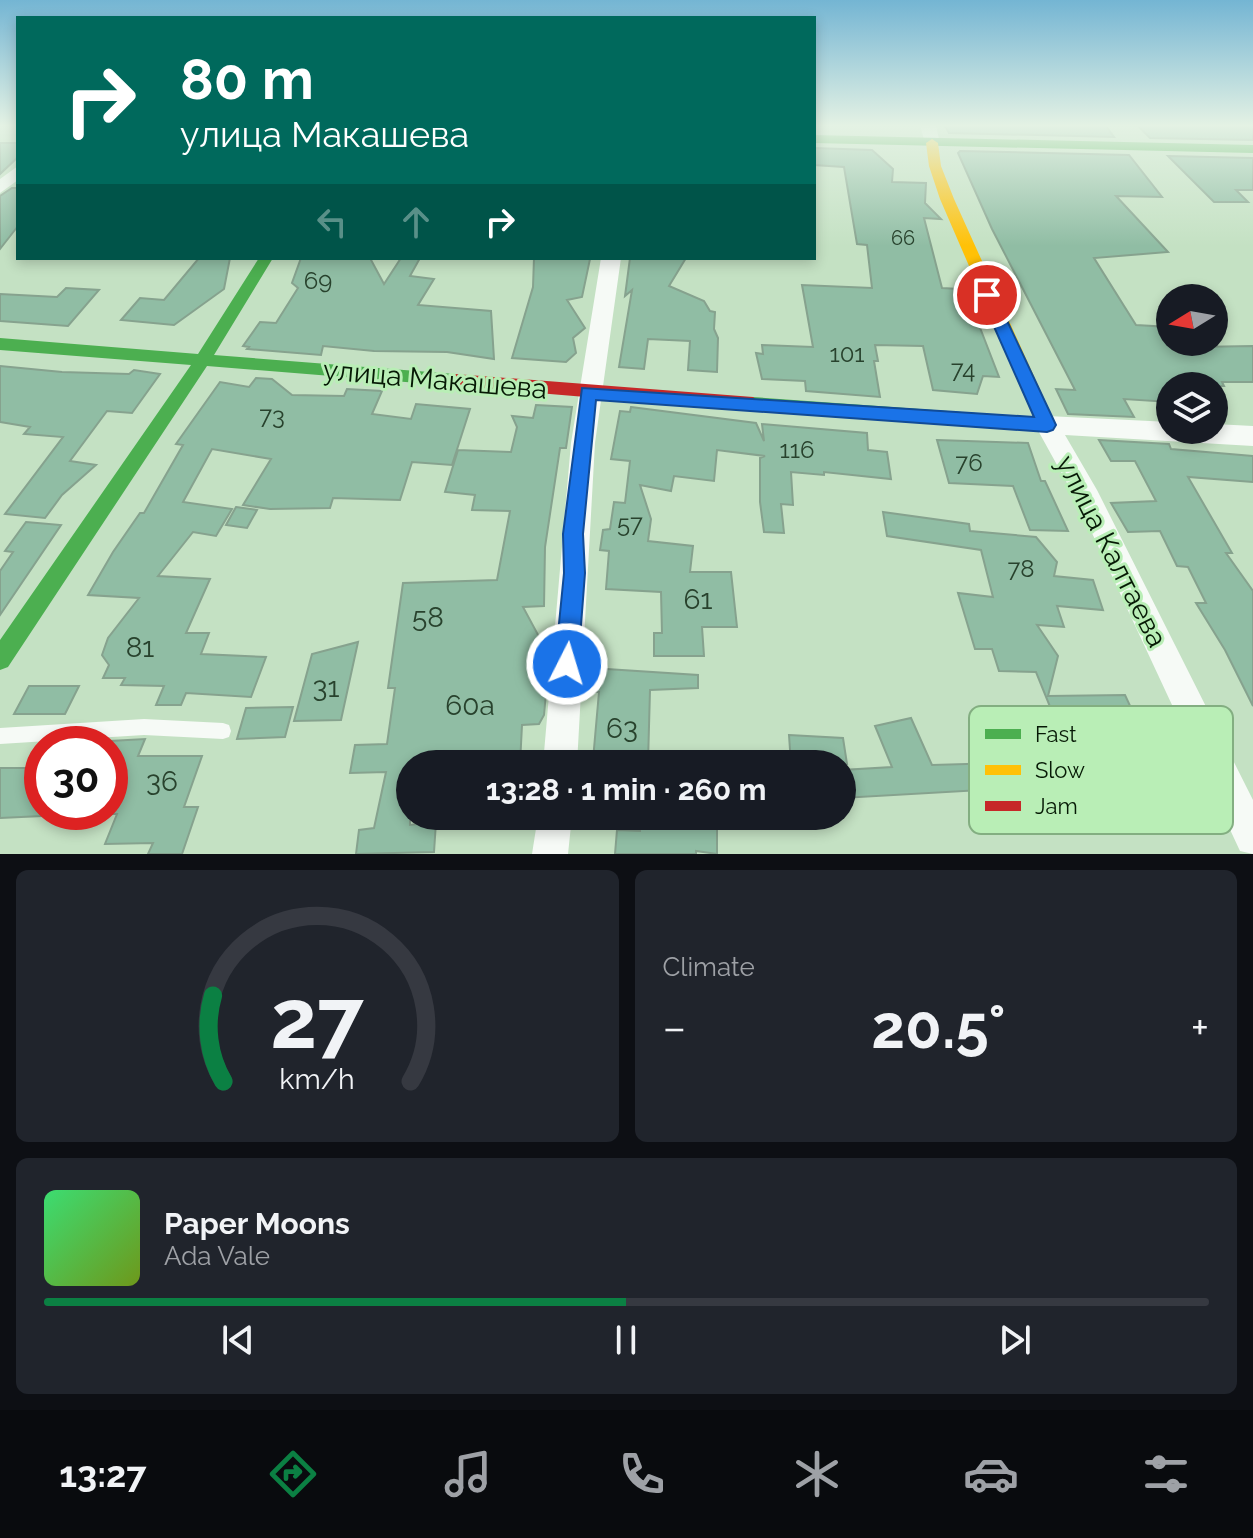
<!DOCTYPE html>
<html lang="en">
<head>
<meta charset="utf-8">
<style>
  :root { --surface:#171b24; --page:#20242c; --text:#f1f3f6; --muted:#9ea1a6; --line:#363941; --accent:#0b8043 }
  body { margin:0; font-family:Raleway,sans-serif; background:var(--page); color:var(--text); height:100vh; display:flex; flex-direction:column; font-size:30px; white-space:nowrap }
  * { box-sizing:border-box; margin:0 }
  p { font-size:26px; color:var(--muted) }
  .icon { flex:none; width:44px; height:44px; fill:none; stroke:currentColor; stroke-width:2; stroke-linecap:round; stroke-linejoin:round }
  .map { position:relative; height:854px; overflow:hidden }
  .panel { display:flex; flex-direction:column; gap:16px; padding:16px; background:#0d0f14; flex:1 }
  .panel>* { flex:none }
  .top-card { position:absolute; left:16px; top:16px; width:800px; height:244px; border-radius:0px; box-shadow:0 4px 12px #0003; background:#00695c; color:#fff; overflow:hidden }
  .needle { width:52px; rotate:259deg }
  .buttons { position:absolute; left:1156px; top:284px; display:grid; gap:16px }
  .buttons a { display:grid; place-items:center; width:72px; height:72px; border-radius:50%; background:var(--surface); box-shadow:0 4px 12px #0003; font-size:40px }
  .speed { position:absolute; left:24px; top:726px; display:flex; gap:16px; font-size:40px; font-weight:700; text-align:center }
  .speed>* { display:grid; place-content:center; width:104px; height:104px; border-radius:50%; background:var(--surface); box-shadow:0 4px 12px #0003; line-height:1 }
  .speed .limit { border:12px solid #d22; background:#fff; color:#111 }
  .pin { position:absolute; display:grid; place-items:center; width:68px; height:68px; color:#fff; margin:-34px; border:4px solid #fff; border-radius:50%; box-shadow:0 2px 8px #0007 }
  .me { position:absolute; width:88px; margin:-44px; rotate:5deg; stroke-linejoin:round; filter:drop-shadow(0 0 6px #0008) }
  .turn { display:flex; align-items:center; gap:28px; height:168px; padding:0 32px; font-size:36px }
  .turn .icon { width:104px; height:104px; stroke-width:2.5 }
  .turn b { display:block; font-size:56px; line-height:68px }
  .lanes { display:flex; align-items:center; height:76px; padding:0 32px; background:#0003; justify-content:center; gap:40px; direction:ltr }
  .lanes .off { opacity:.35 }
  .big { font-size:60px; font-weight:700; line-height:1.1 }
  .panel .tile { flex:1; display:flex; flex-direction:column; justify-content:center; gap:12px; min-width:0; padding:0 28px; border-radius:12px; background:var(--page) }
  .panel .dial { align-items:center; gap:0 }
  .dial svg { height:208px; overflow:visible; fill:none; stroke:var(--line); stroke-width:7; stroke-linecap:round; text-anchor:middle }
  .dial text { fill:var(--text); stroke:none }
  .song { display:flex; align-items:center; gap:24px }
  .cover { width:96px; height:96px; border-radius:12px; background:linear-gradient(135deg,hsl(140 70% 55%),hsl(80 70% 35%)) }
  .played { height:8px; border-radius:4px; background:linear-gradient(90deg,var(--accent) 50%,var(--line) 50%) }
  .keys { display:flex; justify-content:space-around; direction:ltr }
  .heat { display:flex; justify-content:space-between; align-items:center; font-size:44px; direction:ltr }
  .panel .tiles { flex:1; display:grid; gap:16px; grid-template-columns:1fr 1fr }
  .tile:last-child { grid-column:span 2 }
  .trip { position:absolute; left:396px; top:750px; width:460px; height:80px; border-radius:40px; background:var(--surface); box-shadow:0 4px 12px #0003; font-weight:700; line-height:80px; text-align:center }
  .tab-bar { display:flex; height:128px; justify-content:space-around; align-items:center; background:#090b0e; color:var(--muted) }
  .tab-bar .icon { width:56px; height:56px }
  .tab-bar .active { color:var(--accent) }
  .tab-bar b { font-size:36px; color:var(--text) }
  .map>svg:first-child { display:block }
  .building { fill:#90bda4; stroke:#86a28e; stroke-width:2 }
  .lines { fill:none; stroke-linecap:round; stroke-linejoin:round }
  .lane { fill:#f6faf6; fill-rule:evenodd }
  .street { fill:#f6faf6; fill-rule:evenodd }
  .fast { fill:#4caf50; fill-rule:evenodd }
  .slow { fill:#ffc107; fill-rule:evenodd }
  .jam { fill:#c62828; fill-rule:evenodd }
  .route { fill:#1a73e8; stroke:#114b97; stroke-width:2 }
  .labels { text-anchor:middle; stroke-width:6; stroke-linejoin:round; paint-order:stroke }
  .far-number-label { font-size:20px; fill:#28422d }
  .number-label { font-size:24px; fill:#28422d }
  .street-label { font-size:28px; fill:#061905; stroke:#b9eeb6 }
  .near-number-label { font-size:28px; fill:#28422d }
  .key { fill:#b9eeb6; stroke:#83ae81; stroke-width:2 }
  .key-label { font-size:22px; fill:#061905 }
</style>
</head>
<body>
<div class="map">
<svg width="1253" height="854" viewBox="0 0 1253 854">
  <rect width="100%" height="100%" fill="#c4e1c3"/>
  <!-- building -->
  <path class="building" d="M945 126H1106L1114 137 949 133Z
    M1138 126H1253V140L1150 138Z
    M0 143H18V157L0 174Z
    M814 148 872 150 893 169 892 182 926 183 925 203 941 219 924 218 942 288 959 289 967 320H977L999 377 983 376 977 394 933 390 923 346 875 345 878 361H874L880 397 806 391 805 381 762 379 756 353 763 354 762 345 813 347 802 285 872 288 867 245 857 244 844 167 814 165Z
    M960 151 1129 155 1162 197 1116 196 1168 252 1094 258 1136 325 1170 327V342H1191L1194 347 1253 346V382H1222L1224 386H1170V402L1124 399 1134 417 1068 414 1056 389 1075 390 992 229 958 153Z
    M1168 156 1253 158V190H1236L1248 202H1214Z
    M12 188H18V226L0 249V196Z
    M199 258H230L224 289 174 325 121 320 140 298 164 300Z
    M301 258H370L384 284 401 258H420L410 276 434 279 418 305 491 311 494 359 447 352 374 351 323 346 321 355 247 349 249 347 243 346 260 322 276 323 298 288 292 283Z
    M534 258 590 259 582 297 567 300 585 328 573 338 576 353 566 362 512 358 533 287Z
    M630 258H686L669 286 704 301 710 311 715 312 714 329 718 338 717 372 688 370 690 341 648 339 644 369 619 367 632 290 625 296Z
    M66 288 99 290 68 326 0 321V294L57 297Z
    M0 366 62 372 129 374 134 370 160 374 132 413 107 411 70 461 96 465 62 495 45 518 5 514 63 437 24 434 30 427 0 422Z
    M256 378 272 379 292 395 344 396 347 389 382 391 372 414 411 419 416 404 470 409 452 465 412 462 400 500 333 498 330 508 270 509 243 505 271 459 212 449 183 502 232 509 216 536 193 532 158 576 210 579 186 633H209L201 654 266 657 251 697 186 693 181 705H156L164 686 121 685 125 678H103L109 665 102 655 108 638 139 598 88 595 113 552 140 513H144L183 445 176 444 220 382 249 387Z
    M536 405 572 407 566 448H560L545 547 544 606 523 607 544 646 535 664 541 678 547 682 544 715 539 724 522 725 520 764H410V825L436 822 434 852 356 854 359 830 374 828 386 772 350 773 355 745 387 744 395 688H388L403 583 497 580 510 511 472 510 475 495 445 492 458 450 511 452 517 427 512 416 533 418Z
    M631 407 756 423 764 441 762 424 867 433 868 450 887 452 891 479 824 472V475L791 472 793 505 781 504 784 533 764 532 760 502V458L765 456 717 450 714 481 674 476 671 491 640 485 651 519 648 541 693 546 690 572H731L737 627H702L704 656H654V633H662L661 592 606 589 609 551 600 550 603 530 610 529 614 502 625 503 630 461 611 459 620 411 630 412Z
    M937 440 1028 443 1041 481H1045L1068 531 1030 530 1013 486 949 483Z
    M1099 440 1169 444 1171 449 1253 456V482L1188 477 1232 553H1226L1253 591V706L1225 650 1196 603H1206L1188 567 1177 566 1160 531 1128 532 1111 503 1156 501 1135 461H1111Z
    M236 507 257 510 247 528 226 525Z
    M883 512 969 524 970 531 1036 537 1057 562 1054 576 1093 580 1103 610 1057 606 1064 627 1037 625 1058 656 1048 696 1125 695 1145 738 1094 740 1128 824H1076L1074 817 990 819 981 790 842 798V770L892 767 875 726 911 718 932 765 1072 761 1036 672 999 671 992 649H975L958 593 993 597 981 550 887 536Z
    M26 522 61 525 0 615V571L13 552 5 551Z
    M358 642 341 720 294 721 312 654Z
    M591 668 698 675V688L650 690 648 763 593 760 599 692H589Z
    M29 686H79L65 714H14Z
    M293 707 285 737 237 739 246 708Z
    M789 735 843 738 847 764H791Z
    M145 739 138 756H202L184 807H198L182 854H148L153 843 105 844 117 814H110V741Z
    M0 768H42V816L0 818Z
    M640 816H696V820L717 823V854L696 851V854H615L617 830 640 831Z"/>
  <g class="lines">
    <!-- lane -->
    <path class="lane" d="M144 719 223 723 229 725 231 731 229 737 223 739 144 735 0 744V728Z"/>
    <!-- street -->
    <path class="street" d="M920 126H936L940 143 938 146H926Z
      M18 166V180L0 193V179Z
      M601 258H621L595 443 577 764H543L571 443Z
      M1047 416 1170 422V430H1214V424L1253 426V446L1065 435 1097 490 1253 800V854L1240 851 1078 503 1035 425 1039 418Z
      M538 816H572L568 854H532Z"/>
    <!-- fast -->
    <path class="fast" d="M814 135 1253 145V153L814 143Z
      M259 258H273L214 355 455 374 461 376 464 380 461 384 455 386 207 366 8 667 0 670V640L191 365 0 350V338L198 354Z
      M753 397 1047 418 1053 420 1056 425 1053 430 1047 432 753 411 744 404Z"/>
    <!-- slow -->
    <path class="slow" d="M932 139 938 143 941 166 954 199 1056 425 1053 430H1041L1038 425 940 199 929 166 926 143Z"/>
    <!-- jam -->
    <path class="jam" d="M455 374 753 397 762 404 753 411 455 386 446 380Z"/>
  </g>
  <!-- sky -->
  <linearGradient id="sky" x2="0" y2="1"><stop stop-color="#74b5d3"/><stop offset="0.51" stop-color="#e4f2e4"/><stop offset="1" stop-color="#e4f2e4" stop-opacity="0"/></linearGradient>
  <rect width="1253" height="246" fill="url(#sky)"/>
  <!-- route -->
  <path class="route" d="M987 290 995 295 1056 425 1053 430 1047 432 596 400 583 534 585 573 578 664 575 672 567 676 559 672 555 664 564 573 563 534 582 388 1034 417 980 295Z"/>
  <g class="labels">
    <!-- far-number labels -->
    <g class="far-number-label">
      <text x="903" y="245">66</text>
    </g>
    <!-- number labels -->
    <g class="number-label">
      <text x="318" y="289">69</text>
      <text x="847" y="362">101</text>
      <text x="963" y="378">74</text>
      <text x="272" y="424">73</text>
      <text x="797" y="458">116</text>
      <text x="969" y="471">76</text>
      <text x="630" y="532">57</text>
      <text x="1021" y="577">78</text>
    </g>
    <!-- street labels -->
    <g class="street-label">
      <text transform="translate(435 379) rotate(5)" y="10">улица Макашева</text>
      <text transform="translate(1112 551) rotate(63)" y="10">улица Калтаева</text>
    </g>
    <!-- near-number labels -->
    <g class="near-number-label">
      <text x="698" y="609">61</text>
      <text x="428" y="627">58</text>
      <text x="140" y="657">81</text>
      <text x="326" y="697">31</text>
      <text x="470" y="715">60а</text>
      <text x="622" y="738">63</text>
      <text x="162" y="791">36</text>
    </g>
  </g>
  <!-- legend -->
  <rect x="969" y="706" width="264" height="128" rx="12" class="key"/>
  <rect x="985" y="729" width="36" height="10" fill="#4caf50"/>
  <rect x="985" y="765" width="36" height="10" fill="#ffc107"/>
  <rect x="985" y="801" width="36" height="10" fill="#c62828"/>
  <g class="key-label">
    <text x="1035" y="742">Fast</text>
    <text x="1035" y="778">Slow</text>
    <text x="1035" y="814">Jam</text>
  </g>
</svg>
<div class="buttons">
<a><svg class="needle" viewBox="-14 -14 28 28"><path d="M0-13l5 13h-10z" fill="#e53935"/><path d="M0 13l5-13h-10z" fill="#9ea1a6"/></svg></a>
<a><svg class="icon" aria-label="layers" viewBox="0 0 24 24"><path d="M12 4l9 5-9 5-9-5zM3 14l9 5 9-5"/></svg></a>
</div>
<div class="speed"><div class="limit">30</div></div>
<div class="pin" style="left:987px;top:295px;background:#d93025"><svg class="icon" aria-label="arrive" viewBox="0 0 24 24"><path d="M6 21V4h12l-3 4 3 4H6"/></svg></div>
<svg class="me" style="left:567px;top:664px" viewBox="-20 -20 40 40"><circle r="17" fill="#1a73e8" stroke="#fff" stroke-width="3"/><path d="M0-11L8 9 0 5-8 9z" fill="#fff"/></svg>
<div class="trip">13:28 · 1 min · 260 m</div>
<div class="top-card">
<div class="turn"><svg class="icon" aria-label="right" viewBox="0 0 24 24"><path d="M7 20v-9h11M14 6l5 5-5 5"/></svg><div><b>80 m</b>улица Макашева</div></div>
<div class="lanes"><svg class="icon off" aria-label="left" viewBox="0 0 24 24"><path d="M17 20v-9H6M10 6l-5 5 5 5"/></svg><svg class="icon off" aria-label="ahead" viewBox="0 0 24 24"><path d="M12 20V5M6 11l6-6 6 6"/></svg><svg class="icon" aria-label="right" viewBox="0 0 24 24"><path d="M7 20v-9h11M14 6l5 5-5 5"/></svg></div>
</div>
</div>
<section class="panel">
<div class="tiles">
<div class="tile dial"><svg viewBox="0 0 100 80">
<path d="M14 69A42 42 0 1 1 86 69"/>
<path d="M14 69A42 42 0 0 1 10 36" stroke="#0b8043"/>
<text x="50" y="56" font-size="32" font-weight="700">27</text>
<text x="50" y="72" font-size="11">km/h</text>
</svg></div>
<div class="tile"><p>Climate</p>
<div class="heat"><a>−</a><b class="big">20.5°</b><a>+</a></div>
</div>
<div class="tile">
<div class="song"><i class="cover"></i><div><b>Paper Moons</b><p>Ada Vale</p></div></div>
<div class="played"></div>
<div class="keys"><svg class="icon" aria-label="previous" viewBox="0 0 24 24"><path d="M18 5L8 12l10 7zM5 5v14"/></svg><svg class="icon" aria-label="pause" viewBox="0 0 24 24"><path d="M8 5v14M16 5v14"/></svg><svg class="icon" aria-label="next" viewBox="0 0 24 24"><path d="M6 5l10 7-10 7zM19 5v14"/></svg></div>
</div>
</div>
</section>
<nav class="tab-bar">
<b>13:27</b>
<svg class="icon active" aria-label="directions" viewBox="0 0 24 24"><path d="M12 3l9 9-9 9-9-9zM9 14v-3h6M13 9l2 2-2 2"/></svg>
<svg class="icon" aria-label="music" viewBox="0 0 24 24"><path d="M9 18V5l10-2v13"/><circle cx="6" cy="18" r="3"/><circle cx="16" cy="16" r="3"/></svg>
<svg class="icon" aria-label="phone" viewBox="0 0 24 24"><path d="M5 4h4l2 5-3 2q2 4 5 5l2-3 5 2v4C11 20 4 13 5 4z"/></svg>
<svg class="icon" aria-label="climate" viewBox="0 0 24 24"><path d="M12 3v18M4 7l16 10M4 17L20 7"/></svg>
<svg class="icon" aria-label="car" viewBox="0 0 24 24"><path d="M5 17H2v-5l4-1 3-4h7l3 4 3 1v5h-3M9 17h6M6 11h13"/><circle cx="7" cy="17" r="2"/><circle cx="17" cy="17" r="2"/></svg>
<svg class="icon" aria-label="filters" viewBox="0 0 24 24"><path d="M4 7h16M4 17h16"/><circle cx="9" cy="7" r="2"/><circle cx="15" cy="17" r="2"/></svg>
</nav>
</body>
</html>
